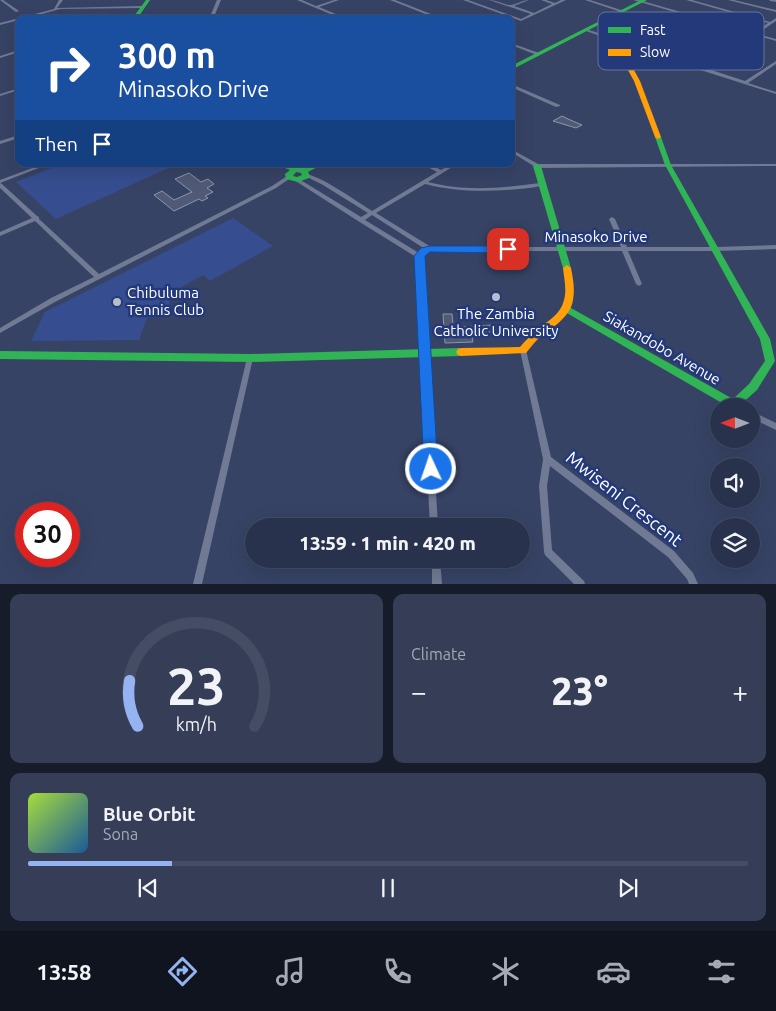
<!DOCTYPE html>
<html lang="en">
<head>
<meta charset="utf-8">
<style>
  :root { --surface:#29324c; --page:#353e56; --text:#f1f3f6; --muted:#a5aab5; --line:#454d64; --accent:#95b2f1 }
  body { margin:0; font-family:Ubuntu,sans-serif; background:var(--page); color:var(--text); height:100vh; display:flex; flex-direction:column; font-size:19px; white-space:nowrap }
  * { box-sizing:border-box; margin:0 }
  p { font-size:16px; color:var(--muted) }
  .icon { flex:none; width:28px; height:28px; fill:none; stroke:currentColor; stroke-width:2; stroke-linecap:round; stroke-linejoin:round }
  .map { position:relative; height:584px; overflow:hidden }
  .sheet { display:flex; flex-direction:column; gap:10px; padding:10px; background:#171c2a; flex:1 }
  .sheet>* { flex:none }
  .guide { position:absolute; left:15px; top:15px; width:500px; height:152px; border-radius:10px; box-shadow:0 5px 20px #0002,0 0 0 1px var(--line); background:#1a4fa0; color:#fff; overflow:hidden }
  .needle { width:32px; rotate:270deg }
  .controls { position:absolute; left:710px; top:398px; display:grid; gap:10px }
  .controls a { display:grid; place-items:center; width:50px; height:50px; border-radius:50%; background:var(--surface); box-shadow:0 5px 20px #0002,0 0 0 1px var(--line); font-size:25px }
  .speed { position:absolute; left:15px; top:502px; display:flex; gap:10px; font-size:25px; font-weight:700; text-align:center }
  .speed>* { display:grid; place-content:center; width:65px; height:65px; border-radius:50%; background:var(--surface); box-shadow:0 5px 20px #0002,0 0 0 1px var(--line); line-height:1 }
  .speed .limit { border:8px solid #d22; background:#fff; color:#111 }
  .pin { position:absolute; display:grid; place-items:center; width:42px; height:42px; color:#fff; margin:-21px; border-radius:10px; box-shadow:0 2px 8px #0006 }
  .me { position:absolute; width:55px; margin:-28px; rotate:357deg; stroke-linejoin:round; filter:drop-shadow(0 0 4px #0008) }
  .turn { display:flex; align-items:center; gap:18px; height:105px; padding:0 20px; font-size:22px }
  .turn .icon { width:65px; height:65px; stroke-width:2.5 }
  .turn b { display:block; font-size:35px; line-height:42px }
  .then { display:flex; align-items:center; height:48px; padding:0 20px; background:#0003; gap:10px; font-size:19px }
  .big { font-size:38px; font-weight:800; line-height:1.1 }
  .sheet .widget { flex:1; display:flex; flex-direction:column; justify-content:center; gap:8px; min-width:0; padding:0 18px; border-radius:10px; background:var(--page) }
  .sheet .dial { align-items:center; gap:0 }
  .dial svg { height:130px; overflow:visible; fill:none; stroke:var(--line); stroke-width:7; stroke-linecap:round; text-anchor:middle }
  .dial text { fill:var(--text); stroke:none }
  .song { display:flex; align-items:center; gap:15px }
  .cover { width:60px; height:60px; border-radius:8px; background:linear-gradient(135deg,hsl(80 70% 55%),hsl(210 70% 35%)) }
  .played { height:5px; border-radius:2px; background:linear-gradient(90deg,var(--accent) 20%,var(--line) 20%) }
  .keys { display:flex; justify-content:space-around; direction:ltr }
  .heat { display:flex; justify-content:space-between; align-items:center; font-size:28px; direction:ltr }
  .sheet .tiles { flex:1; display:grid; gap:10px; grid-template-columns:1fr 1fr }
  .widget:last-child { grid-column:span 2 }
  .trip { position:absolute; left:245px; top:518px; width:285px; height:50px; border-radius:25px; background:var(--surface); box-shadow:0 5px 20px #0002,0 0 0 1px var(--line); font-weight:800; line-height:50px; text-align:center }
  .menu { display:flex; height:80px; justify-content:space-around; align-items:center; background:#10141e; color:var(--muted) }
  .menu .icon { width:35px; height:35px }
  .menu .current { color:var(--accent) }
  .menu b { font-size:22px; color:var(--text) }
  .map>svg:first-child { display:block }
  .green { fill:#364e90 }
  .building { fill:#505a76; stroke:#8e96ab }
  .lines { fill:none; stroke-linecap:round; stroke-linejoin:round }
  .street { fill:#717a94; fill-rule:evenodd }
  .fast { fill:#30b455; fill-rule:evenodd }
  .slow { fill:#ff9f0a; fill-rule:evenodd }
  .route { fill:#1a73e8; stroke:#114b97 }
  .poi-dot { fill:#b9bdc9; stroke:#233979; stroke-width:2 }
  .labels { text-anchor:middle; stroke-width:5; stroke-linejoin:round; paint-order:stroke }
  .street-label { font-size:15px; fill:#fff; stroke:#233979 }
  .poi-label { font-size:15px; fill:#fff; stroke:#233979; text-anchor:start }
  .near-street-label { font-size:18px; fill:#fff; stroke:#233979 }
  .key { fill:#233979; stroke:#6574a1; stroke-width:1 }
  .key-label { font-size:14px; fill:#fff }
</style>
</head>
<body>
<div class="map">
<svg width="776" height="584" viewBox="0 0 776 584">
  <rect width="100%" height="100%" fill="#374365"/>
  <!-- green -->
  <path class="green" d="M62 164H172L175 165 56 219 16 182Z
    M233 218 273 246 210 281 203 275 171 293 167 317 147 318 139 340 31 341 45 312Z"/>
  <!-- building -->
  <path class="building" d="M562 116 568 119 582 125 576 128 553 121Z
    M189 173 201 182 208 179 214 184 207 188 213 192 205 196 208 198 202 201 199 199 174 211 154 195 162 191 174 200 192 192 175 179Z
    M443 314H452L454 335H463L462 327 476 326 492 325 494 332H471L473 342 445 343Z"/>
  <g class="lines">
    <!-- street -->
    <path class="street" d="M0 0H3L19 11 16 12Z
      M59 0H63L57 8 142 6 144 7 142 8 60 9 24 19H19V20L0 25V23L54 9Z
      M217 0H221L213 19H209Z
      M297 0H302L316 6 334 0H339L319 7 348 19H342Z
      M390 0H395L444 19H438Z
      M463 0H468L521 19 531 14 489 0C497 0 504 5 511 5 518 4 522 0 529 0L514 6 534 13 552 4 541 0H546L555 3 561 0H566L521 21Z
      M585 0H590L624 11 621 12Z
      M633 0H639L754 33 768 23 686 0H692L770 22 776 18V21L757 34 776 39V41L745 32 693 64 745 81 776 61V64L748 83 776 92V94L688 66 583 30 586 29 659 53 684 38 613 16V14L686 37 709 22ZM713 23 742 31 689 63 663 54Z
      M728 0H734L776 10V12Z
      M769 0H776V2L770 1Z
      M511 43 539 53 540 54 537 55 511 45Z
      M19 50V52L0 58V56Z
      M511 84 560 105V106L556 107 511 87Z
      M19 88V90L0 96V94Z
      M19 135V138L0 144V141Z
      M511 149 538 164H776V166L537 168 511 152Z
      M43 164H49L0 183 2 184 37 216 39 217V219L99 274 272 186 287 176H291L292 177 276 188 55 302 0 333V328L51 298 94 277 35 221 0 236V232L32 218 0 188V180Z
      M424 164H429L441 170 452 164H457L428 182C465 192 503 188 540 183L543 185C536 188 527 188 519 189 487 192 456 192 425 184L376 213 431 247H621L609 219 612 217 615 219 627 247H716L776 245V249L716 251H628L642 284 639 286 636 284 622 251H430L426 252 422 256 438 526H430L416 257 358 221 294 180 295 179H299L361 217 368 213 323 185 305 176V174C318 174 358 202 372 211L437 172 424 165ZM372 215 425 249 422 250 419 253 365 220Z
      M523 347 525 348 526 350 551 457 674 551 693 573 698 584H689L687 579 668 557 550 466 547 486 552 550 584 581 585 584H574L545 555 544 552 539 486 543 459 520 350 521 348Z
      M250 355 252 356 253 358 202 584H193L247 358 248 356Z
      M751 411 776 423V430L751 418Z
      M432 559H440L442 584H432Z"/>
    <!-- fast -->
    <path class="fast" d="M146 0H150L137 19H132Z
      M641 0H647L511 70V66Z
      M658 135 661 137 671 165 770 339 775 361 757 390 739 406H727L565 312 563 310 565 308H571L733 399 749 384 765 361 760 339 665 165 655 137Z
      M279 164C287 164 292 167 300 168 306 169 314 163 323 164L308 172 310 176 309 178 298 182 286 179 285 174 290 170 280 166ZM296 172 301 173 302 175 297 177 293 176Z
      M537 164 541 166 571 268 570 270 567 271 563 268 533 166Z
      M461 348 464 349 466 352 464 355 461 356 250 362 0 359V351L250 354Z"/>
    <!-- slow -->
    <path class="slow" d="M666 55 668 56V58L629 61 640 81 661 137 658 139 655 137 634 81 623 61 629 57Z
      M567 265 571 268C573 278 575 289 573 300 570 319 550 328 537 340 533 344 530 348 526 353L461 356 458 355 456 352 458 349 461 348 520 347C526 340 531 335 538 329 548 321 561 314 564 300 567 290 564 278 563 268Z"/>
  </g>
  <!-- route -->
  <path class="route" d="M430 246H508L513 249 508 253 430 252 425 256 438 469 436 473 431 475 426 473 424 469 414 256 421 248Z"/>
  <!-- markers -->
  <g class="poi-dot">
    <circle cx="496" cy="297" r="5"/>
    <circle cx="117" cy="302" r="5"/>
  </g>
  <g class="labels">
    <!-- street labels -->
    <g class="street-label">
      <text x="596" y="242">Minasoko Drive</text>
      <text transform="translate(662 348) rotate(30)" y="5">Siakandobo Avenue</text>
    </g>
    <!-- poi labels -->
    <g class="poi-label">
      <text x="127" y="298">Chibuluma<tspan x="127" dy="17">Tennis Club</tspan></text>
      <text x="496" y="319" text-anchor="middle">The Zambia<tspan x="496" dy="17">Catholic University</tspan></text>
    </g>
    <!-- near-street labels -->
    <g class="near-street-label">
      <text transform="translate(624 499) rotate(38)" y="6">Mwiseni Crescent</text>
    </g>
  </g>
  <!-- legend -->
  <rect x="598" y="12" width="166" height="58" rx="8" class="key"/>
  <rect x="608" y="27" width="23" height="6" fill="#30b455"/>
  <rect x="608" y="49" width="23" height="7" fill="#ff9f0a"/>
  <g class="key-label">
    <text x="640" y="35">Fast</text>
    <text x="640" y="57">Slow</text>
  </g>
</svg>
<div class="controls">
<a><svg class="needle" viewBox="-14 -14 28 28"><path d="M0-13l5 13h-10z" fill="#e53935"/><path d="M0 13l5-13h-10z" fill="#a5aab5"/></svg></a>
<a><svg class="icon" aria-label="sound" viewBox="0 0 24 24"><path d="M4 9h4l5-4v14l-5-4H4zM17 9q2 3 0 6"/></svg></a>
<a><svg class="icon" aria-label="layers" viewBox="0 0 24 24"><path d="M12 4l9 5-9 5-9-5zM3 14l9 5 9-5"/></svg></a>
</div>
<div class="speed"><div class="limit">30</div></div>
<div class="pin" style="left:508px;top:249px;background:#d93025"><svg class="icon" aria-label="arrive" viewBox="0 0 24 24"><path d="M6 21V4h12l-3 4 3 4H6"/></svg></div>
<svg class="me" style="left:431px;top:469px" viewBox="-20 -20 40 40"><circle r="17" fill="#1a73e8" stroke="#fff" stroke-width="3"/><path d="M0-11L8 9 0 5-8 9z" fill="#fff"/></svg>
<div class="trip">13:59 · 1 min · 420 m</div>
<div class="guide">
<div class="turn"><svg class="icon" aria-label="right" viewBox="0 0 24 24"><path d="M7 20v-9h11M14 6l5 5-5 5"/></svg><div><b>300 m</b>Minasoko Drive</div></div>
<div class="then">Then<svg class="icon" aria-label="arrive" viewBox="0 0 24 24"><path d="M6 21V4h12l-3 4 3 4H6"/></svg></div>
</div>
</div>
<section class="sheet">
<div class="tiles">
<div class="widget dial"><svg viewBox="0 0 100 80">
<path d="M14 69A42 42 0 1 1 86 69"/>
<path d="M14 69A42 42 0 0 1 9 41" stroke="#95b2f1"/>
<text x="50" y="56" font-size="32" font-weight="700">23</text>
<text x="50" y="72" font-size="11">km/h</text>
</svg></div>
<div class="widget"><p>Climate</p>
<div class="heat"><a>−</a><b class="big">23°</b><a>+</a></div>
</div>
<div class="widget">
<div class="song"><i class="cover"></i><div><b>Blue Orbit</b><p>Sona</p></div></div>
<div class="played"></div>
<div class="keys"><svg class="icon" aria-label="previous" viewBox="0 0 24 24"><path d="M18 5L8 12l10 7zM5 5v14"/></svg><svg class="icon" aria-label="pause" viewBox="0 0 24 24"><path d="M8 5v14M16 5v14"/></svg><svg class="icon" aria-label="next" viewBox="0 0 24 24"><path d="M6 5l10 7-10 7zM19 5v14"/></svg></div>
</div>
</div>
</section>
<nav class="menu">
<b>13:58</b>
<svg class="icon current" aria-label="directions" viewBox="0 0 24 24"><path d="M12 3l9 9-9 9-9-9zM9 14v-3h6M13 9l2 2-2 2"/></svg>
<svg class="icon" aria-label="music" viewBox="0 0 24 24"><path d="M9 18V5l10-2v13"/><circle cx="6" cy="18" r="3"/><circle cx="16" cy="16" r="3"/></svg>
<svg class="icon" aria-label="phone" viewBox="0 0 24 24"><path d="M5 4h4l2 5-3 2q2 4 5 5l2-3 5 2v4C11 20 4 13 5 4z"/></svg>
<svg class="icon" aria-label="climate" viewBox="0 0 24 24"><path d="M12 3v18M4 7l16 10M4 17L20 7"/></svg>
<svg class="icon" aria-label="car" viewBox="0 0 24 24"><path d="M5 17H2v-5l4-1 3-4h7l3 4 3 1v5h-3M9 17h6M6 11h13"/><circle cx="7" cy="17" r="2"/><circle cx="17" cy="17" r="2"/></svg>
<svg class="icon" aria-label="filters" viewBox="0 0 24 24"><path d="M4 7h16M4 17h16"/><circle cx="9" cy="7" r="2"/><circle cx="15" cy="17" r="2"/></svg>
</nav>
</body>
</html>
